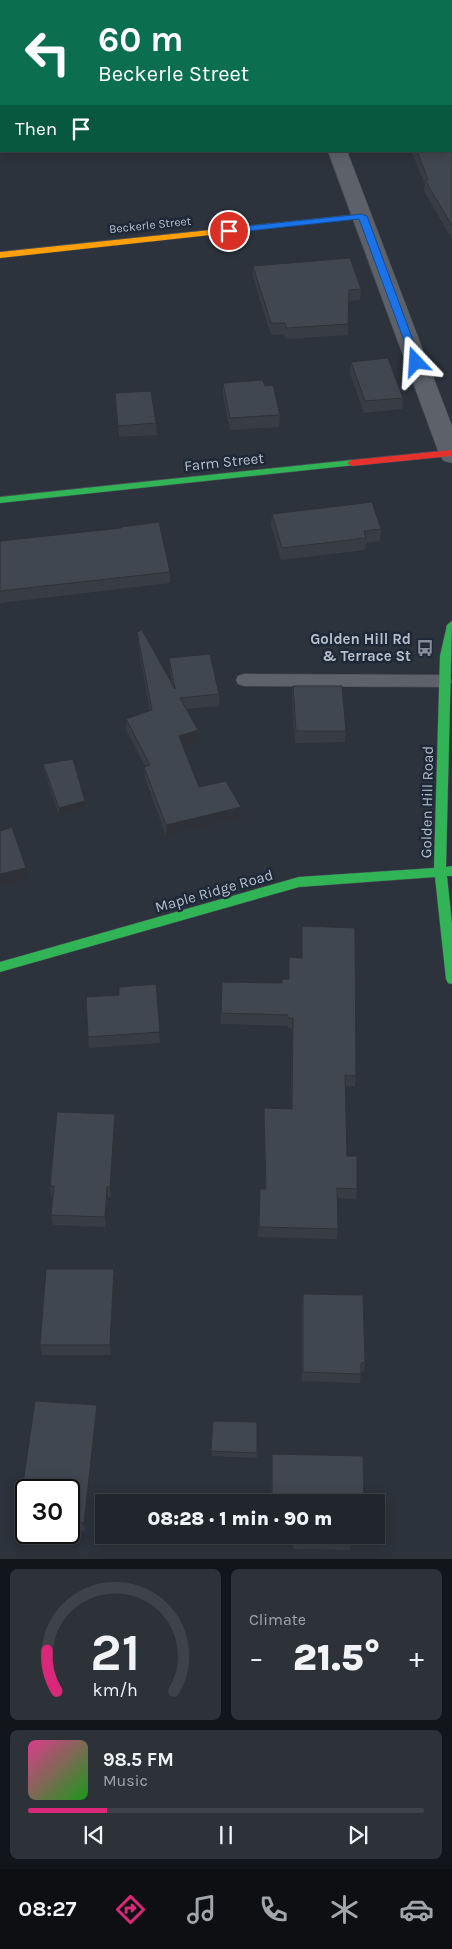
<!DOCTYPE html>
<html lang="en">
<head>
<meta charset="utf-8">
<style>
  :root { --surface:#21262d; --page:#2d3239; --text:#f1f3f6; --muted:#a2a5aa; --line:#3e4349; --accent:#db2777 }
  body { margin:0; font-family:Karla,sans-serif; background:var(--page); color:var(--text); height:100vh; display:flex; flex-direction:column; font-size:19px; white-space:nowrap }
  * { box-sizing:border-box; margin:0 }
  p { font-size:16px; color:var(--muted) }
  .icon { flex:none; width:28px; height:28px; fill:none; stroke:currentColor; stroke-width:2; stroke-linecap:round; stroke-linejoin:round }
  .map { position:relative; height:1559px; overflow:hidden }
  .sheet { display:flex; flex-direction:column; gap:10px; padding:10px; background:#121519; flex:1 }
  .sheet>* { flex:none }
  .banner { position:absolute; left:0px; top:0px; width:452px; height:152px; box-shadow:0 2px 12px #0003,0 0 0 1px var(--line); background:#0b6e4f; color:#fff; overflow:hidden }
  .speed { position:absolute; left:15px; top:1479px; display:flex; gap:10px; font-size:25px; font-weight:700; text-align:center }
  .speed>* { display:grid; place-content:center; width:65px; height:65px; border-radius:50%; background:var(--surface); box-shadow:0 2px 12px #0003,0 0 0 1px var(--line); line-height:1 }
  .speed .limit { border:2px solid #111; border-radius:8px; background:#fff; color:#111 }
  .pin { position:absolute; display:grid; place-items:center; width:42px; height:42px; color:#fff; margin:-21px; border:2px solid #fff; border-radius:50%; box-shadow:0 1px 5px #0007 }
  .me { position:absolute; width:55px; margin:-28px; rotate:340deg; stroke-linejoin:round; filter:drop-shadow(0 0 4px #0008) }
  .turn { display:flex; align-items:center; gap:18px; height:105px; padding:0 15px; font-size:22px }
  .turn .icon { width:65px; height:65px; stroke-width:2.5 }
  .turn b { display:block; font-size:35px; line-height:42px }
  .then { display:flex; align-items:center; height:48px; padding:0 15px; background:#0003; gap:10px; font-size:19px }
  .big { font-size:38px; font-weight:800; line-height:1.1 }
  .sheet .tile { flex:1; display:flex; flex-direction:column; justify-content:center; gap:8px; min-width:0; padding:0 18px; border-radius:8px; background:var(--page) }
  .sheet .dial { align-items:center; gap:0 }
  .dial svg { height:130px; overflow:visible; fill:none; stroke:var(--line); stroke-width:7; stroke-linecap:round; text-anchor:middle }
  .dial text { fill:var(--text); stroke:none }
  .song { display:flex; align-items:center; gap:15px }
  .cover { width:60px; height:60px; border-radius:8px; background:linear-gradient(135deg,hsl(330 70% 55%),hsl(120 70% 35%)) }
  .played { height:5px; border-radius:2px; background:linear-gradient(90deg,var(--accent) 20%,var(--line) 20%) }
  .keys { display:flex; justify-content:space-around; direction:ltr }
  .heat { display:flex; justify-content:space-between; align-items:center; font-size:28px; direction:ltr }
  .sheet .tiles { flex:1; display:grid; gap:10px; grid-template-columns:1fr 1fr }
  .tile:last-child { grid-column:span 2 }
  .trip { position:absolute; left:95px; top:1494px; width:290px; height:50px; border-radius:0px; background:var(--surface); box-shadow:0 2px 12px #0003,0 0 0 1px var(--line); font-weight:800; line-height:50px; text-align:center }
  .menu { display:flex; height:80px; justify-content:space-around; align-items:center; background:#0d0f12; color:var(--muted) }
  .menu .icon { width:35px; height:35px }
  .menu .active { color:var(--accent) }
  .menu b { font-size:22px; color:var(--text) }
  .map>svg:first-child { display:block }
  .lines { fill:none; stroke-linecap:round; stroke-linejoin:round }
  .lane-casing { stroke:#4a4f58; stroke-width:1 }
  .street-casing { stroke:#4a4f58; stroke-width:1 }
  .fast-casing { stroke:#4a4f58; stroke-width:1 }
  .slow-casing { stroke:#4a4f58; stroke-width:1 }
  .jam-casing { stroke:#4a4f58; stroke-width:1 }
  .lane { fill:#5d6169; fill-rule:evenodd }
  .street { fill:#5d6169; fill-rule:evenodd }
  .fast { fill:#30b455; fill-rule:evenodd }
  .slow { fill:#ff9f0a; fill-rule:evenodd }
  .jam { fill:#e5322d; fill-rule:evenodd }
  .wall { fill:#383d45 }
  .shaded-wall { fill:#2e3238 }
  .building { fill:#414750; stroke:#2e3238 }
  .route { fill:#1a73e8; stroke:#114b97 }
  .labels { text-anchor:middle; stroke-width:5; stroke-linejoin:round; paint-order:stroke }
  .far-street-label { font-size:12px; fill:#b7bfcc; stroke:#1e2938 }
  .street-label { font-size:15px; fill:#b7bfcc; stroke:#1e2938 }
  .poi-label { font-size:15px; font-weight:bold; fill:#b7bfcc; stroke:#1e2938; text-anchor:end }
</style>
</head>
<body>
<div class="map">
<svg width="452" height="1559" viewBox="0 0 452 1559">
  <rect width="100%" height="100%" fill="#2c333c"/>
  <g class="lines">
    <!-- lane casing -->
    <g class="lane-casing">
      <path id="lane" d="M244 674 444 675 450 677 452 682 450 685 444 687 244 686 238 684 236 680 238 676Z"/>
    </g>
    <!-- street casing -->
    <g class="street-casing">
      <path id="street" d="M211 0H229L230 1H212Z
        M328 151H347L452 426V463L444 461 440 456Z"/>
    </g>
    <!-- fast casing -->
    <g class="fast-casing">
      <path id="fast" d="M352 460 357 463 355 465 0 503V497Z
        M452 621 446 867 452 866V876H447L452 924V984L448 983 446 979 435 877 299 887 0 972V962L299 877 434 868 440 656 447 625Z"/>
    </g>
    <!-- slow casing -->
    <g class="slow-casing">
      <path id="slow" d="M362 214 366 216 365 218 0 258V252Z"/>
    </g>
    <!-- jam casing -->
    <g class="jam-casing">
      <path id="jam" d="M452 450 451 456 352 466 347 463 352 460Z"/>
    </g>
    <!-- lane -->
    <use href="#lane" class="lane"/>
    <!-- street -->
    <use href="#street" class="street"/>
    <!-- fast -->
    <use href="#fast" class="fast"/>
    <!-- slow -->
    <use href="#slow" class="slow"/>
    <!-- jam -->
    <use href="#jam" class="jam"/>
  </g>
  <!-- wall -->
  <path class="wall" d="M452 132V239L424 191 425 184 411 151H451Z
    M253 266 361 289 360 300 349 301 348 335 286 339 284 334 271 335 253 277Z
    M351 362 403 398 402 409 364 413 350 374Z
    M223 383 265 386 280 415 279 427 230 430 223 395Z
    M115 393 156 423 157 435 119 437Z
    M272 514 381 529 380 541 366 543 365 550 281 560 271 525Z
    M0 541 170 572V583L0 603Z
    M137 632 172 684 170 670 169 658 219 694V706L186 709 198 730V742L183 747 199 787 241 807V818L166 836 145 778 144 767 145 766 126 730V719L150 711 138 644Z
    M293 686 346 731 345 742 295 743 292 698Z
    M43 764 85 801 86 808 59 814 44 771Z
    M302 926 356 1076 355 1086H345L347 1156 357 1189 356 1199 337 1198 338 1229 337 1239 258 1237 260 1189H265L264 1108 291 1109 292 1029 288 1028V1026L221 1024V1013L289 979 302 958Z
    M156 984 160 1043 89 1048 88 1037 119 995Z
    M115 1114 116 1124 111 1197H108L106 1227 53 1225 51 1215 53 1196H51L50 1186Z
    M114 1269 115 1279 111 1355H42L40 1345Z
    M303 1294 365 1362 364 1371 361 1372 360 1383 302 1381V1304Z
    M35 1401 97 1405 98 1414 85 1531 69 1530V1490H26V1527L20 1526 18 1518Z
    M257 1422V1458L212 1456 211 1451Z
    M272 1454 364 1502H271Z
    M293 1535H351L352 1542 350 1550 293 1549Z"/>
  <!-- shaded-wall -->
  <path class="shaded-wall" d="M313 0H325L313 1Z
    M198 730V742L180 748 179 736Z
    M85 801 86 808 59 814V808Z
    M241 807V818L166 836V825Z
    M26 868 27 879 0 886V874Z
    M115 1114 116 1124 111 1197 110 1187Z
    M107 1187 108 1197 106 1227 105 1217Z
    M114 1269 115 1279 111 1355 110 1345Z
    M97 1405 98 1414 85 1531 84 1523Z"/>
  <!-- building -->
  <path class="building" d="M451 130 452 132V226L425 180H428L417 151H451Z
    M350 258 361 289 349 290 348 324 286 328 285 323H271L253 266Z
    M388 358 403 398 365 401 351 362Z
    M263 380 265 386 273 385 280 415 230 418 223 383Z
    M151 391 156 423 118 426 115 393Z
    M372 502 381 529 364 531 366 538 282 548 272 514Z
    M159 522 170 572 0 591V541L121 528V527Z
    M142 630 175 689 169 658 210 654 219 694 180 698 198 730 179 736 199 787 226 781 241 807 166 825 144 767 150 765 126 719 152 710 137 632Z
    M293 686H342L346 731H296Z
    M73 759 85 801 59 808 43 764Z
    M12 827 26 868 0 874V831Z
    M302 926 355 928 356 1076 345 1075 347 1156H357V1189L337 1188 338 1229 259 1227 260 1189H266L264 1108 292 1109 293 1018H288V1015L221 1013 222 982 282 983V979H289V957L302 958Z
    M156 984 160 1032 88 1037 86 997 119 995V987Z
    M57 1112 115 1114 110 1187H107L105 1217 51 1215 54 1186H50Z
    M46 1269H114L110 1345H40Z
    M303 1294 363 1295 365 1362 361 1363V1374L303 1372Z
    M35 1401 97 1405 84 1523 69 1522V1490H26V1519L18 1518Z
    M213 1421 257 1422V1453L211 1451Z
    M272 1454 363 1456 364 1502H294V1495H272Z
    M294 1535H351L352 1542 294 1541Z"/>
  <!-- route -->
  <path class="route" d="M362 214 367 216 421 362 420 364H413L412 362 359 219 229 233 225 231 229 228Z"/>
  <!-- icons -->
  <defs>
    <g id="bus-bare" transform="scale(1.35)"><path d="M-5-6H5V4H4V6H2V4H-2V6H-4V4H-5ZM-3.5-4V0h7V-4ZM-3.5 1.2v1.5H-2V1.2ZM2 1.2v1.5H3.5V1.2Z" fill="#868e9a" stroke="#1e2938" stroke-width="2.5" paint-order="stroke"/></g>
  </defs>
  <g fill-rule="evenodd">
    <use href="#bus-bare" x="425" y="648"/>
  </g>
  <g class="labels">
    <!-- far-street labels -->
    <g class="far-street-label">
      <text transform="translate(150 225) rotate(-6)" y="4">Beckerle Street</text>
    </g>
    <!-- street labels -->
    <g class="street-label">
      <text transform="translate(224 462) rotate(-6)" y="5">Farm Street</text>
      <text transform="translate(427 802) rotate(-89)" y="5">Golden Hill Road</text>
      <text transform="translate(214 891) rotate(-16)" y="5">Maple Ridge Road</text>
    </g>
    <!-- poi labels -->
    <g class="poi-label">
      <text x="411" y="644">Golden Hill Rd<tspan x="411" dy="17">&amp; Terrace St</tspan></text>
    </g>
  </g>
</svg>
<div class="speed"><div class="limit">30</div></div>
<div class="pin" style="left:229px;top:231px;background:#d93025"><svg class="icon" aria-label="arrive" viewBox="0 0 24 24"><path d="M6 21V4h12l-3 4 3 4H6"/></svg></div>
<svg class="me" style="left:416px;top:362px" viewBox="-20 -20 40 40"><path d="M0-17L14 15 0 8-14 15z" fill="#1a73e8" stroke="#fff" stroke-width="4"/></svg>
<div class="trip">08:28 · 1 min · 90 m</div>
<div class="banner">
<div class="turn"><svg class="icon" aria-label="left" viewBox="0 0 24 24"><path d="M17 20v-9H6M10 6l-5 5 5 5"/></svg><div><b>60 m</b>Beckerle Street</div></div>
<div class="then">Then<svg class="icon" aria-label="arrive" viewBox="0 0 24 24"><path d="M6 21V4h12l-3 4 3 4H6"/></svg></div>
</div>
</div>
<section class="sheet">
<div class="tiles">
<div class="tile dial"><svg viewBox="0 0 100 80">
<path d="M14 69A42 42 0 1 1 86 69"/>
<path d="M14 69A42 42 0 0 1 8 44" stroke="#db2777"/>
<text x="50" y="56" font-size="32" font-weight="700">21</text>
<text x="50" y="72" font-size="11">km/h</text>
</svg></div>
<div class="tile"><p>Climate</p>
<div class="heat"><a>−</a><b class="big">21.5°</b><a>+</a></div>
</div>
<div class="tile">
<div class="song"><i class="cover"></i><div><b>98.5 FM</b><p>Music</p></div></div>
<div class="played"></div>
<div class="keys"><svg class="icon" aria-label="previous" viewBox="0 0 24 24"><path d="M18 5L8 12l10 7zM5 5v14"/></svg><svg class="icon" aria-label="pause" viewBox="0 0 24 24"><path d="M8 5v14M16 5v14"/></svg><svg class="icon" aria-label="next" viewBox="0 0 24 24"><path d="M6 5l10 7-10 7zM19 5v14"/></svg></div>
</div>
</div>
</section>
<nav class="menu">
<b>08:27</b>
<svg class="icon active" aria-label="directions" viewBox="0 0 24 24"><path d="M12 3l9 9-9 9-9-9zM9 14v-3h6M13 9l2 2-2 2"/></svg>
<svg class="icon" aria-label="music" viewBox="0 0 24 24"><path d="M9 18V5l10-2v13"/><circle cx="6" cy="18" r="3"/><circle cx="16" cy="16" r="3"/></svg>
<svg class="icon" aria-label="phone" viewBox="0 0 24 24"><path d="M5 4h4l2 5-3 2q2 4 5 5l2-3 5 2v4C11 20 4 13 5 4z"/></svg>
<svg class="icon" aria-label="climate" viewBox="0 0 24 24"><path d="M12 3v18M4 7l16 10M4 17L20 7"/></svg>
<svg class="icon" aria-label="car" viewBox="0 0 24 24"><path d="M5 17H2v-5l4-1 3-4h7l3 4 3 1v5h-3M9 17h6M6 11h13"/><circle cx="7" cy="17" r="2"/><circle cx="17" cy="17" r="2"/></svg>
</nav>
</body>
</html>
